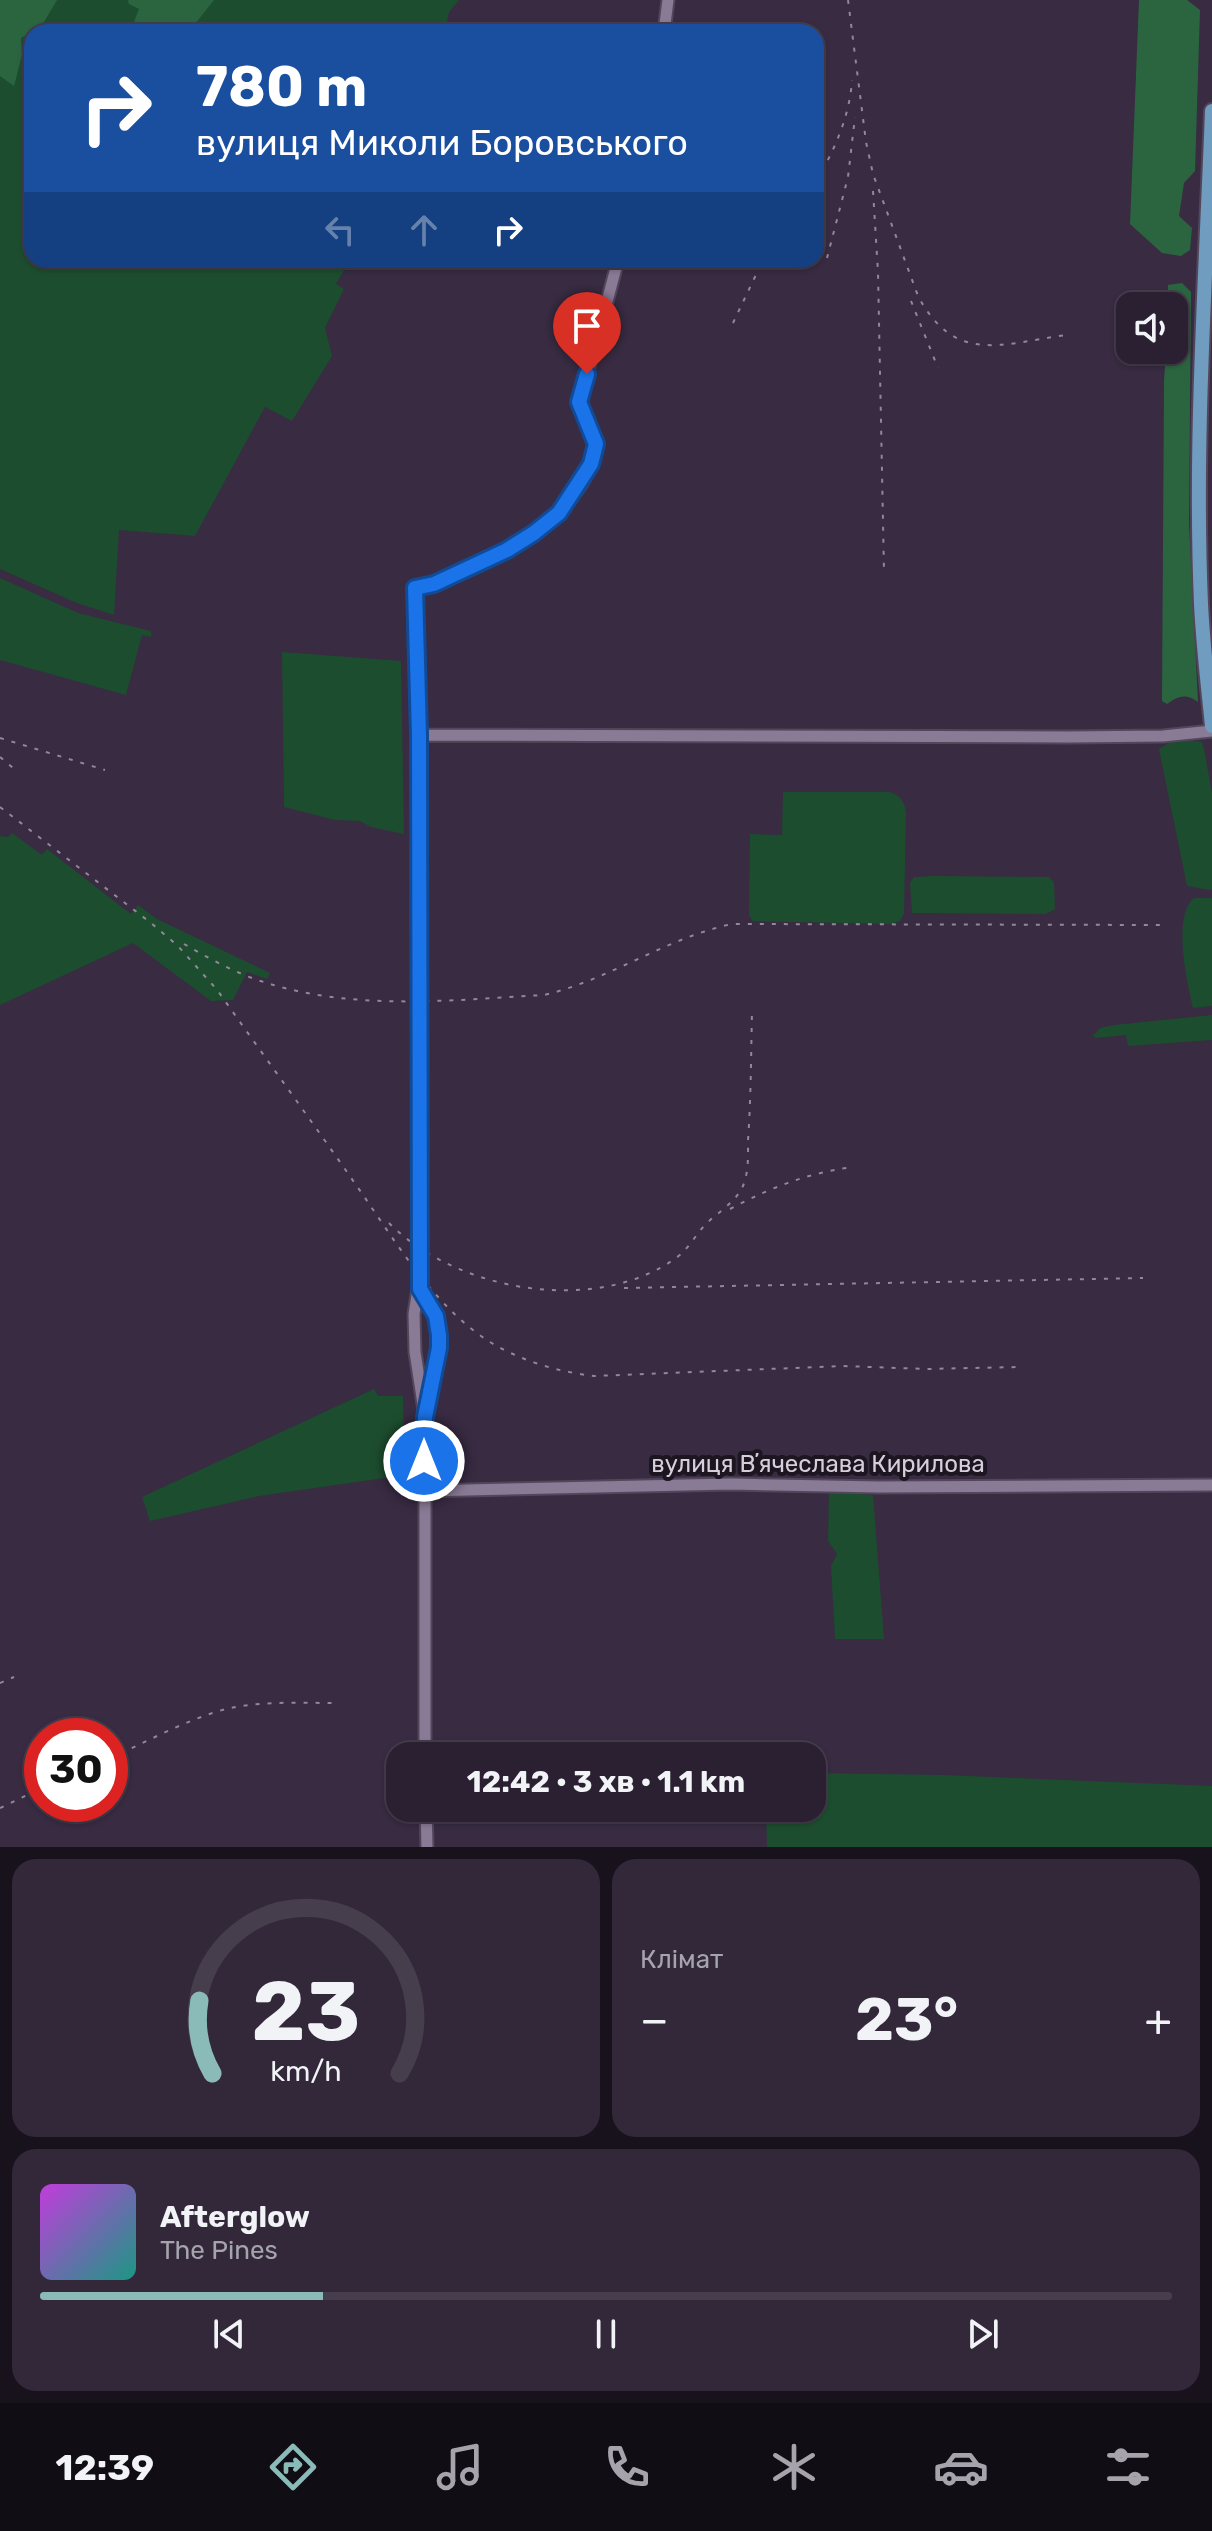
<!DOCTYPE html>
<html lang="uk">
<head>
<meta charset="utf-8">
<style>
  :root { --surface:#2a2032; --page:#32283a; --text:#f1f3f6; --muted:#a5a3ac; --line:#463e4d; --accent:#8bbbb9 }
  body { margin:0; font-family:Rubik,sans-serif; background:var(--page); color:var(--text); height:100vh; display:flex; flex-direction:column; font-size:30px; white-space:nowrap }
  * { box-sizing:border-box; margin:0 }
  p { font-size:26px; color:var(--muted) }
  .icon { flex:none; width:44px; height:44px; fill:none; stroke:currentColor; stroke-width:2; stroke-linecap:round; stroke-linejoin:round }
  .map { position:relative; height:1847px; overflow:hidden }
  .drawer { display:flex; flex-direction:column; gap:12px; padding:12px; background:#17121c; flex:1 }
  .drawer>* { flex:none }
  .top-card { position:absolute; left:24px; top:24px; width:800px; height:244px; border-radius:24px; box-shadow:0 2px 6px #0004,0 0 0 2px var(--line); background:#1a4fa0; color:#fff; overflow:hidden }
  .fabs { position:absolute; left:1116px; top:292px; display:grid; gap:16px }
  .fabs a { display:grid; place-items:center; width:72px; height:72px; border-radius:16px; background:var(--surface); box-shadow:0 2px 6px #0004,0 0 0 2px var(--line); font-size:40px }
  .speed { position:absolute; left:24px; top:1718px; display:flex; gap:16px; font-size:40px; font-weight:700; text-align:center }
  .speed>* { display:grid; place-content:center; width:104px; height:104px; border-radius:50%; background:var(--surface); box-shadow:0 2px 6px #0004,0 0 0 2px var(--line); line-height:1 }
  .speed .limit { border:12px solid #d22; background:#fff; color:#111 }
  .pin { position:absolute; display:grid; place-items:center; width:68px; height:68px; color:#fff; margin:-82px -34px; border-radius:50% 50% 50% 0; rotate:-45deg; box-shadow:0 0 8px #0007 }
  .pin .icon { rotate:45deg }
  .me { position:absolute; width:88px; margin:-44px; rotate:0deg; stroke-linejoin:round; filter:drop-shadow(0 0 6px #0008) }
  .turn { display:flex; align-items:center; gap:28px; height:168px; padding:0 40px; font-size:36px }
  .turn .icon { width:104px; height:104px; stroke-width:2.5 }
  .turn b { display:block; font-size:56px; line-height:68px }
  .lanes { display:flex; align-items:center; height:76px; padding:0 40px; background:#0003; justify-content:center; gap:40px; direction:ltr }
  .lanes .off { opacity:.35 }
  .big { font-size:60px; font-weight:700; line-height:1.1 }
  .drawer .tile { flex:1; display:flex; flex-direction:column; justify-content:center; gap:12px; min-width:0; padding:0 28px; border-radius:24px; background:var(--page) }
  .drawer .dial { align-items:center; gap:0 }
  .dial svg { height:208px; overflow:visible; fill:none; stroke:var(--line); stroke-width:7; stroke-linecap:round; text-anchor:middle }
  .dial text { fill:var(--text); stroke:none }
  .song { display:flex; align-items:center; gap:24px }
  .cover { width:96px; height:96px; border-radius:12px; background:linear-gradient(135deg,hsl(290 70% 55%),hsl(170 70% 35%)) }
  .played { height:8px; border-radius:4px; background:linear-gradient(90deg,var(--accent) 25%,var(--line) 25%) }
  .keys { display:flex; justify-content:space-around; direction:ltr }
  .heat { display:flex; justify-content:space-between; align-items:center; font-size:44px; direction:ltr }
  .drawer .tiles { flex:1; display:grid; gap:12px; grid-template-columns:1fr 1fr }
  .tile:last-child { grid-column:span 2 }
  .trip { position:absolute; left:386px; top:1742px; width:440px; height:80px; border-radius:24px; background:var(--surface); box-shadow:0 2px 6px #0004,0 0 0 2px var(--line); font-weight:700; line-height:80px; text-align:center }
  .dock { display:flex; height:128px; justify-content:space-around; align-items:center; background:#110d14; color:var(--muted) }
  .dock .icon { width:56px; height:56px }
  .dock .on { color:var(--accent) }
  .dock b { font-size:36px; color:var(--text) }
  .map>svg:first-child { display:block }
  .green { fill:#1d4d2f }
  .forest { fill:#2b6540 }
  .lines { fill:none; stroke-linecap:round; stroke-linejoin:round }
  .minor-casing { stroke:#52475a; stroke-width:15 }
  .major-casing { stroke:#52475a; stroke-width:18 }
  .minor { stroke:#897a95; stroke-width:11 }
  .major { stroke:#709cbf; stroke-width:14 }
  .rail { stroke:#92889a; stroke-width:2; stroke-dasharray:4 8; stroke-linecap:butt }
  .route-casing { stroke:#114b97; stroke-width:20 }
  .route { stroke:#1a73e8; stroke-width:14 }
  .labels { text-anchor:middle; stroke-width:8; stroke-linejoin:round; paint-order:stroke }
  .street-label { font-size:24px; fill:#d6cedc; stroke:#1c1621 }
</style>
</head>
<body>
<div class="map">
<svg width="1212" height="1847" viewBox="0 0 1212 1847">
  <rect width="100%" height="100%" fill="#382b42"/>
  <!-- green -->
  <path class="green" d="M0 0H459L449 12 445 32H32V260H350L336 284 344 289 325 328 332 356 292 421 265 407 195 536 119 530 114 615 77 603 0 569Z
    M0 578 78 613 151 631V637L142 635 126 695 0 660Z
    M282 652 401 661 404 834 371 827 360 821 335 820 284 807Z
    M1177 738 1202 742 1204 749 1212 793V889L1210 890 1187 886 1159 749Z
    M783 792H889C900 795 904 800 906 812L904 914 900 921 890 924 753 921 749 916 750 834 782 835Z
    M12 833 42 855 47 849 131 914 138 905 157 919 270 973 267 979 247 972 233 1000 211 1001 133 943 0 1005V836L8 837Z
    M934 876 1049 877 1054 882 1055 909 1046 914 912 913 910 883 914 877Z
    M1194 898H1212V1006L1193 1008C1187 983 1172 916 1194 898Z
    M1212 1015V1040L1128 1046 1126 1035 1096 1038 1093 1036 1100 1028 1114 1025Z
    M374 1389 378 1396H403L405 1475 259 1496 150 1521 142 1497Z
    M829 1492 873 1495 884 1639H835L831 1566 837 1554 828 1541Z
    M812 1773 942 1775 1212 1786V1847H767L766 1808H812Z"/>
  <!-- forest -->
  <path class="forest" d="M0 0H57L41 27 21 38 22 55 14 86 0 76Z
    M128 0H214L191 29 185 32H130L139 9 129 4Z
    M1139 0H1187L1200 10 1195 171 1184 183 1179 216 1192 228 1190 250 1181 256 1162 253 1130 224Z
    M1182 283 1191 292 1189 523 1198 702C1186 693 1178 696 1167 704L1162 701 1164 381 1166 350H1174V306H1167L1168 285Z"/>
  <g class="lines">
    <!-- minor casing -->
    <g class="minor-casing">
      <path id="minor" d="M664 32 668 0
        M419 735 1069 737 1163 736 1212 731
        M420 1289C425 1298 433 1307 436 1317 445 1345 434 1381 427 1408
        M424 1491 730 1484 879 1487 1212 1485
        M425 1756V1417L415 1352 414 1314 420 1276 419 735 415 588C474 575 588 516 595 448 596 432 580 418 579 402 579 392 586 377 589 366 599 331 609 295 618 260
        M426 1808 427 1847"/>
    </g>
    <!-- major casing -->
    <g class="major-casing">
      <path id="major" d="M1212 111C1206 275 1194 440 1201 604 1203 645 1208 686 1212 726"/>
    </g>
    <!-- minor -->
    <use href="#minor" class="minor"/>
    <!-- major -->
    <use href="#major" class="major"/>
    <!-- rail -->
    <path class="rail" d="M848 0 866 142 873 174 918 296C955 365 1001 344 1066 335
      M816 181C834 152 850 115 852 80
      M873 191 878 272 884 572
      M827 258 848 177 855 117
      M911 301 938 368
      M733 323 763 260
      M0 738 105 770
      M0 757 13 768
      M0 807 151 923 178 946 218 991C266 1059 316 1127 363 1195 399 1247 436 1308 490 1342 521 1361 559 1372 594 1376L843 1366 926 1369 1019 1367
      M184 944C210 959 239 975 267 983 356 1011 453 1000 544 995 609 980 666 938 732 924L1163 925
      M730 1209C770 1188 807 1173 853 1167
      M389 1223C456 1291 595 1316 676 1258 690 1248 696 1233 708 1222 720 1211 734 1203 742 1188 749 1174 748 1155 748 1140 751 1098 751 1055 752 1012
      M624 1288 1143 1278
      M0 1683 14 1677
      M110 1758C149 1741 189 1718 230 1708 265 1701 301 1703 336 1703
      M0 1808 42 1788"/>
  </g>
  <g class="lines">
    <!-- route casing -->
    <g class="route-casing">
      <path id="route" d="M424 1461 425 1417 439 1348V1335L436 1316 420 1289 419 735 415 588 434 584 507 550 534 533 559 513 591 464 596 444 579 402 587 374"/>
    </g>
    <!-- route -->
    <use href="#route" class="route"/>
  </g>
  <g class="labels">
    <!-- street labels -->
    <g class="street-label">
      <text x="818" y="1472">вулиця Вʼячеслава Кирилова</text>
    </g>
  </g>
</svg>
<div class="fabs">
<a><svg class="icon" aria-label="sound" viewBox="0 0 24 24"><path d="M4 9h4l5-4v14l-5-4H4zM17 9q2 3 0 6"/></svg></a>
</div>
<div class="speed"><div class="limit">30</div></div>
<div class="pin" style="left:587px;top:374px;background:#d93025"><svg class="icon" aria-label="arrive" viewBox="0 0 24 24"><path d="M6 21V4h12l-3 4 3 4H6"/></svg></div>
<svg class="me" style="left:424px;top:1461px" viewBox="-20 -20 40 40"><circle r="17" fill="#1a73e8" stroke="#fff" stroke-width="3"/><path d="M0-11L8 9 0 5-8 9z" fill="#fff"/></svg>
<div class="trip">12:42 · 3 хв · 1.1 km</div>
<div class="top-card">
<div class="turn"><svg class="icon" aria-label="right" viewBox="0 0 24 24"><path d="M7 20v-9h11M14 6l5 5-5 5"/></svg><div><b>780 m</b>вулиця Миколи Боровського</div></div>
<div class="lanes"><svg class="icon off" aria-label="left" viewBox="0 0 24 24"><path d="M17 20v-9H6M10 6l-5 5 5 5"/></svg><svg class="icon off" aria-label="ahead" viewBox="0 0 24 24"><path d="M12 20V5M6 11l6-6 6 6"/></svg><svg class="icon" aria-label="right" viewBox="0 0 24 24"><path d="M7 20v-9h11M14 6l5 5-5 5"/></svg></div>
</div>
</div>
<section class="drawer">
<div class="tiles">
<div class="tile dial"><svg viewBox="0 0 100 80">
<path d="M14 69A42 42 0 1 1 86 69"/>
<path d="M14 69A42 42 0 0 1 9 41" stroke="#8bbbb9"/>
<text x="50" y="56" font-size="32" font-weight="700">23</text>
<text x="50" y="72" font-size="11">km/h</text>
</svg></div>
<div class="tile"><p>Клімат</p>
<div class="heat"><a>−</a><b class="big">23°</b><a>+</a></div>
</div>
<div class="tile">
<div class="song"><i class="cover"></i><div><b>Afterglow</b><p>The Pines</p></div></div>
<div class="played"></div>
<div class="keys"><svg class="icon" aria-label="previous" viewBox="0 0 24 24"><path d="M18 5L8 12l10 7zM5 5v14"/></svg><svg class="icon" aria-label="pause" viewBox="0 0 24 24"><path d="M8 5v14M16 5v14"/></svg><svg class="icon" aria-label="next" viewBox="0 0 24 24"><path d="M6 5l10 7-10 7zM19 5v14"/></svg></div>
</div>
</div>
</section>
<nav class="dock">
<b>12:39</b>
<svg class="icon on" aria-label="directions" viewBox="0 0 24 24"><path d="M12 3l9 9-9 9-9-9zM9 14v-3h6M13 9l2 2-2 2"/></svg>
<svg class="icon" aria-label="music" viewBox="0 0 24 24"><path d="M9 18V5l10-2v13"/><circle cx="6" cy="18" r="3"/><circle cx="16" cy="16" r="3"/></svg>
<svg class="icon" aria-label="phone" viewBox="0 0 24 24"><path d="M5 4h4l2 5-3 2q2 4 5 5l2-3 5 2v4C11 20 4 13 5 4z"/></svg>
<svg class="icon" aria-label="climate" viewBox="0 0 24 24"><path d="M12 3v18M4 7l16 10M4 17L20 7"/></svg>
<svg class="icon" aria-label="car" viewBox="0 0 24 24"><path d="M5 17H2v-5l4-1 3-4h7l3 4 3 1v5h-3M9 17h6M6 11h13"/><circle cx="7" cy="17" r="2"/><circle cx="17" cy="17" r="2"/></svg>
<svg class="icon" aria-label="filters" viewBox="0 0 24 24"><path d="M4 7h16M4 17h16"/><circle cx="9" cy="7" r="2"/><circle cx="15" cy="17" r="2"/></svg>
</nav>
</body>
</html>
